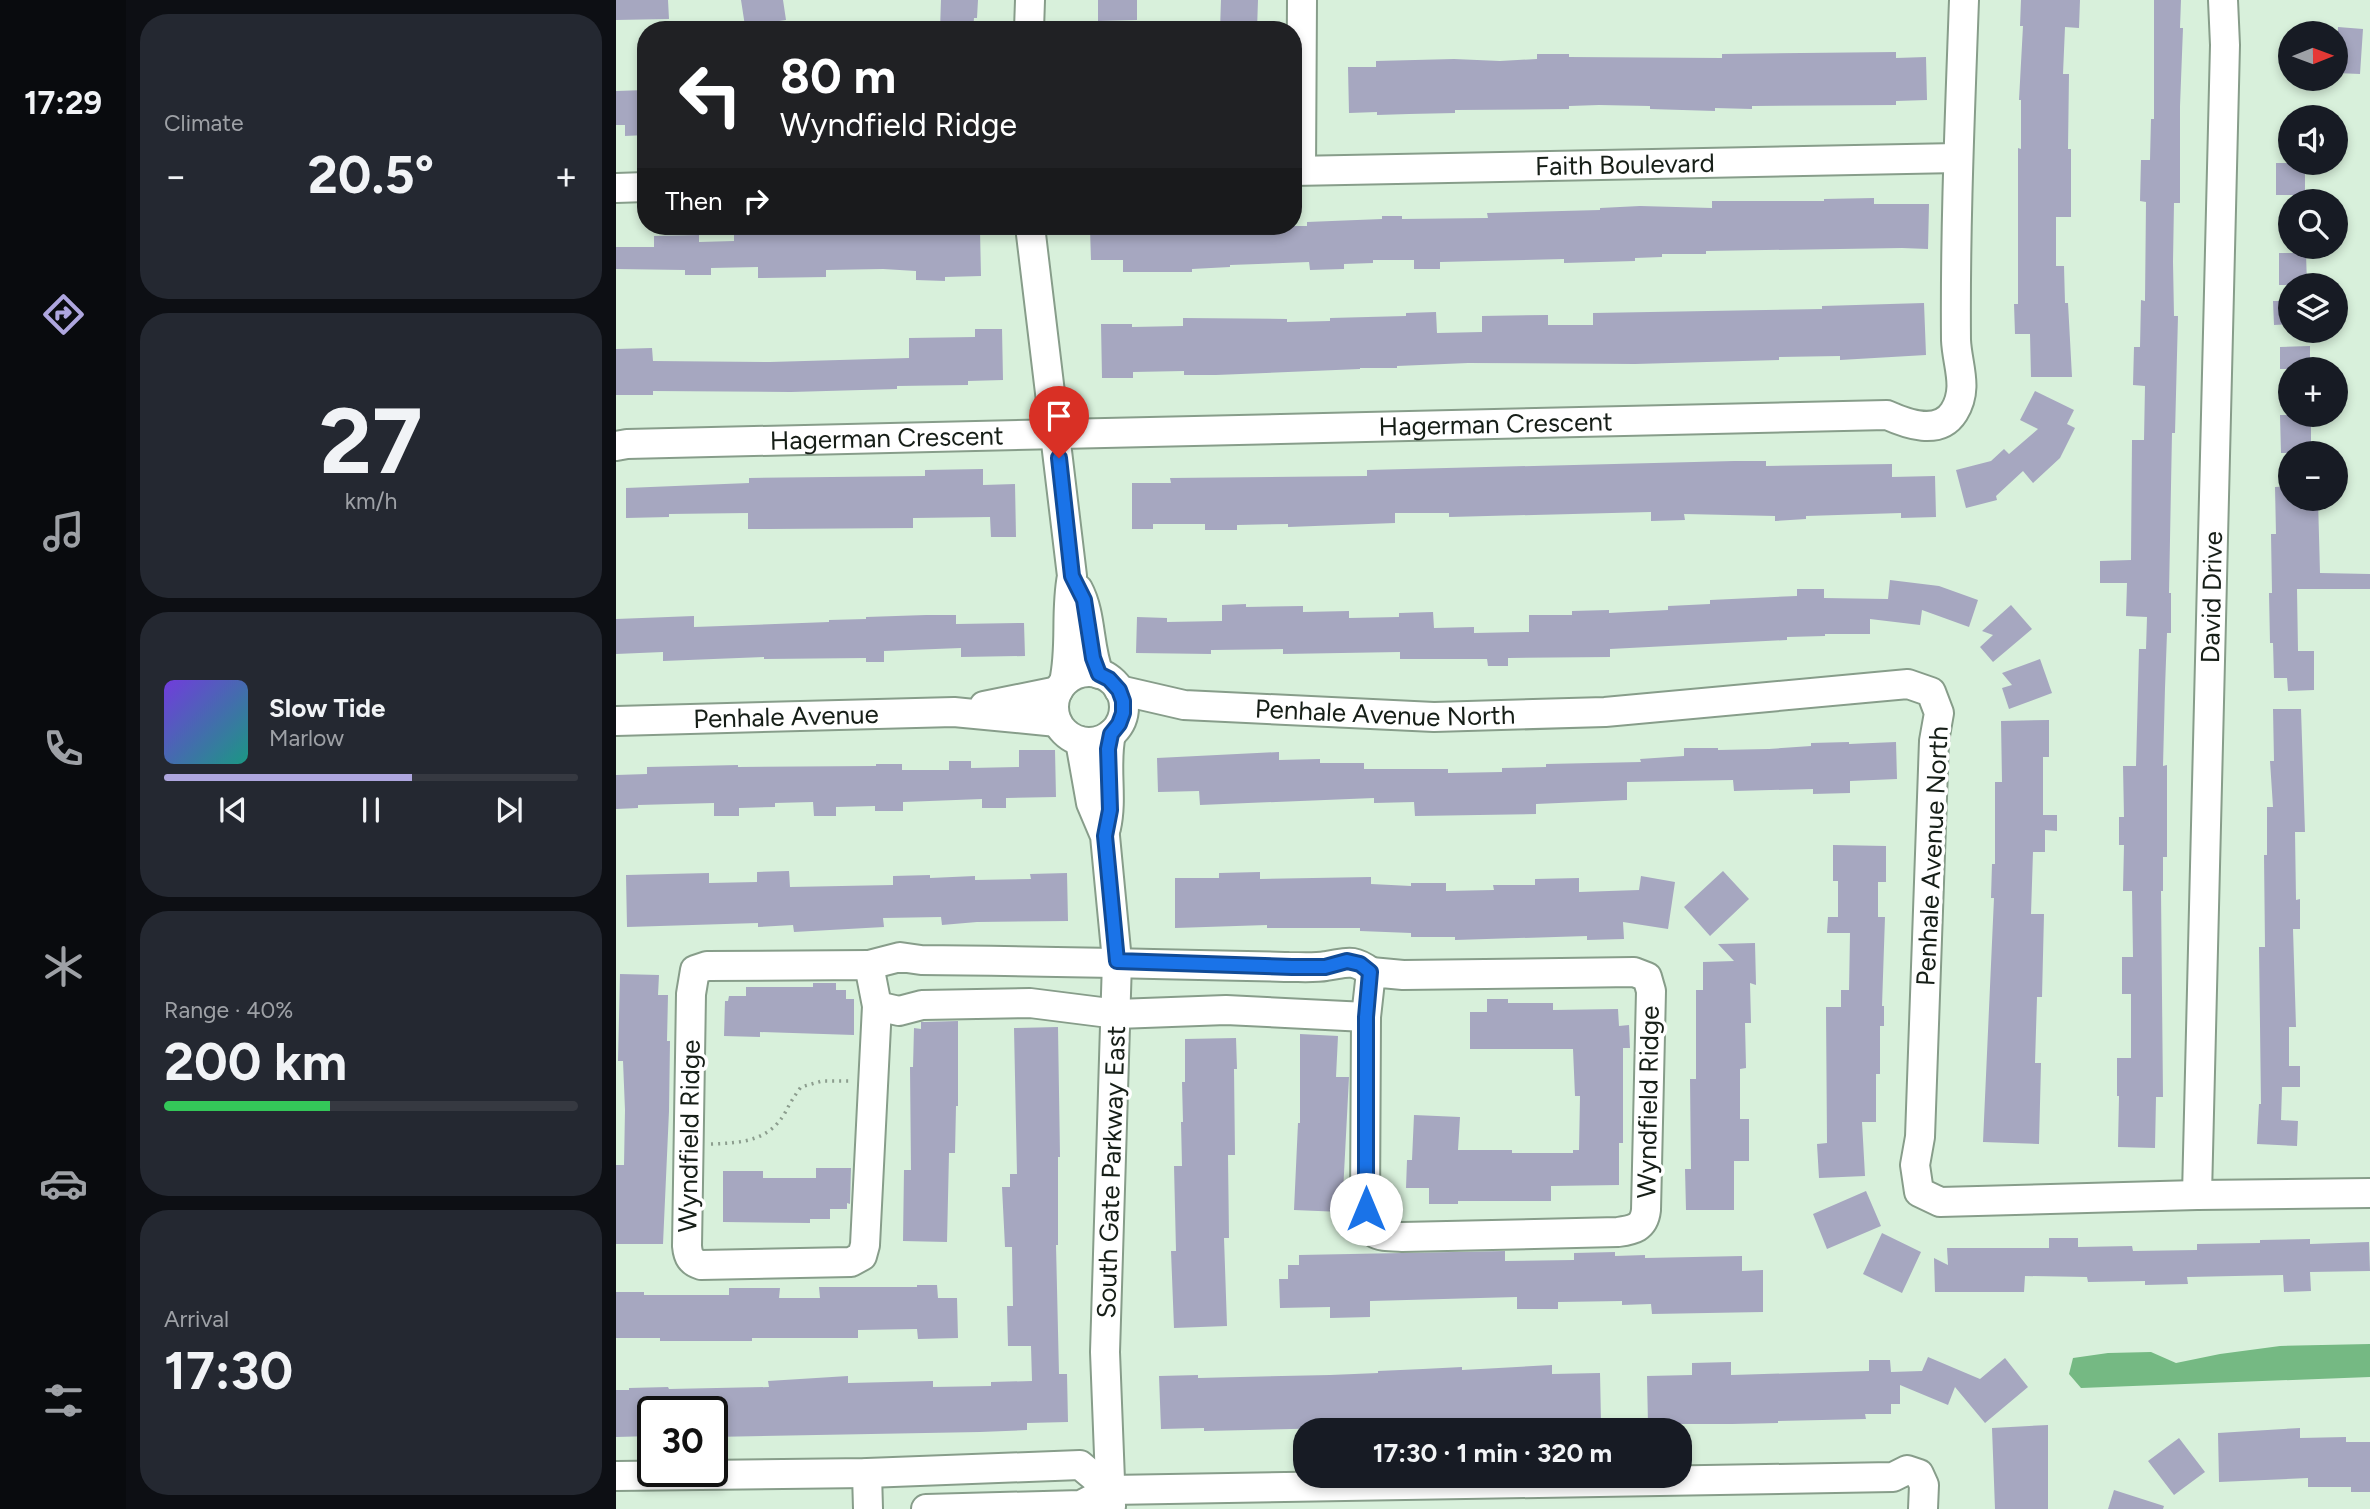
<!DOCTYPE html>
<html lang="en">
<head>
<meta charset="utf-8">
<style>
  :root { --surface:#171b24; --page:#242831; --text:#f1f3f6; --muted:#9ea1a6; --line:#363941; --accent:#aea6de }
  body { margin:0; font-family:Figtree,sans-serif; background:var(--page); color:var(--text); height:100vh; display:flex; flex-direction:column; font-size:26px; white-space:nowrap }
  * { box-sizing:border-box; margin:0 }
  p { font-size:23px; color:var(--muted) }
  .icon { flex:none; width:38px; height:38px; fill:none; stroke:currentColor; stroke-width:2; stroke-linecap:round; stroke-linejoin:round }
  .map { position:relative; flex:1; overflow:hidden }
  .panel { display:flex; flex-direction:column; gap:14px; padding:14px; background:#0d0f14; width:490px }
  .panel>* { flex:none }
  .guide { position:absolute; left:21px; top:21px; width:665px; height:214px; border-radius:28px; box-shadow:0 4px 10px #0003; background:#202124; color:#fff; overflow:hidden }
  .needle { width:46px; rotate:89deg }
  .controls { position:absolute; left:1662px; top:21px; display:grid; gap:14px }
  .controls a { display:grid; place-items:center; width:70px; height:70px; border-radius:50%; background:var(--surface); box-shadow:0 4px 10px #0003; font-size:35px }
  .speed { position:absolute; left:21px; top:1396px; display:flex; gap:14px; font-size:35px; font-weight:700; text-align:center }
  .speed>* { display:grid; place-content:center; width:91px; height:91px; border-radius:50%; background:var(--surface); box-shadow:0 4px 10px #0003; line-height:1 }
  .speed .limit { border:4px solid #111; border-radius:10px; background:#fff; color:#111 }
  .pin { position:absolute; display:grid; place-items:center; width:60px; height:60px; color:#fff; margin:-72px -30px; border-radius:50% 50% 50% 0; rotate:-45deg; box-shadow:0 0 7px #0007 }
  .pin .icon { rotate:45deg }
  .me { position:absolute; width:77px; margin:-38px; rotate:0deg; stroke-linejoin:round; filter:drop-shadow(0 0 5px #0008) }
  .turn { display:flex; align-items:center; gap:24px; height:147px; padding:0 28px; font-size:32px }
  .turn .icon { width:91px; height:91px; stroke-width:2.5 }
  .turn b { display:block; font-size:49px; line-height:60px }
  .then { display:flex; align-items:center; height:66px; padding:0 28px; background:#0003; gap:14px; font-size:26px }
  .big { font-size:52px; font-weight:700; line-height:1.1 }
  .panel .widget { flex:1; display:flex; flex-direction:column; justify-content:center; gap:10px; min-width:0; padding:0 24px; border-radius:28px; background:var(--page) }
  .panel .dial { align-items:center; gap:0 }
  .dial b { font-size:91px; line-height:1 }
  .song { display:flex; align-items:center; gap:21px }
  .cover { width:84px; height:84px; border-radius:10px; background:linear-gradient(135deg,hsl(260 70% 55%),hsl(170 70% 35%)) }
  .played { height:7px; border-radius:4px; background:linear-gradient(90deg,var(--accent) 60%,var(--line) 60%) }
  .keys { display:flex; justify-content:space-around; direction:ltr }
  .heat { display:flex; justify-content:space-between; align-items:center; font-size:38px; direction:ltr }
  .charge { height:10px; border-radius:5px; background:linear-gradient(90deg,#34c759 40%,var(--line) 0) }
  .trip { position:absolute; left:677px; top:1418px; width:399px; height:70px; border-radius:28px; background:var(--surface); box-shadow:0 4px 10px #0003; font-weight:700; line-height:70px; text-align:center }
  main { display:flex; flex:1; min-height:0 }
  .dock { display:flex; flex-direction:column; width:126px; justify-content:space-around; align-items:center; background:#090b0e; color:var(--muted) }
  .dock .icon { width:49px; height:49px }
  .dock .active { color:var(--accent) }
  .dock b { font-size:32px; color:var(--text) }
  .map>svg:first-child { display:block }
  .water { fill:#75b983 }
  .building { fill:#a6a7c0 }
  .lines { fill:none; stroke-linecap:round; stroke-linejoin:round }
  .minor-casing { stroke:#879d8a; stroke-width:32 }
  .path { stroke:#8c9d8e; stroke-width:3.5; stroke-dasharray:2 5; stroke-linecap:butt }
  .minor { stroke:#fff; stroke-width:28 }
  .route-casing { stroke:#114b97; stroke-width:18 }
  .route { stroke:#1a73e8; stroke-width:12 }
  .labels { text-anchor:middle; stroke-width:7; stroke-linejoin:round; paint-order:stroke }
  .street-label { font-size:26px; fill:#161e17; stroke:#fff }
</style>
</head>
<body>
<main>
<nav class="dock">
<b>17:29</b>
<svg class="icon active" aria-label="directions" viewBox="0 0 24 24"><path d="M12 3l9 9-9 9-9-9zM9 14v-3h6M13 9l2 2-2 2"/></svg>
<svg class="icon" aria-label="music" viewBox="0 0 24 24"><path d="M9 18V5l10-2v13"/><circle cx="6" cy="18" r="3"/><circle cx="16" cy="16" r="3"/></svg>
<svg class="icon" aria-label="phone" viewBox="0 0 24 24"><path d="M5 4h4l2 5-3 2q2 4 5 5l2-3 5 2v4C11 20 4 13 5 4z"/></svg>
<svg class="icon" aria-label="climate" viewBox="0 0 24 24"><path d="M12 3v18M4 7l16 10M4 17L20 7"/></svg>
<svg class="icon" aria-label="car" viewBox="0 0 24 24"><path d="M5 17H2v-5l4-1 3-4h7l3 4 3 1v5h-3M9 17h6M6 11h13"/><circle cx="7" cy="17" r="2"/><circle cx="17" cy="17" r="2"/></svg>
<svg class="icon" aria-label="filters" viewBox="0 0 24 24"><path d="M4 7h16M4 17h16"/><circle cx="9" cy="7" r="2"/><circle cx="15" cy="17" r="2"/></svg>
</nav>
<section class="panel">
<div class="widget"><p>Climate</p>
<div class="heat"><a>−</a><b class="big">20.5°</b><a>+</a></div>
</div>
<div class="widget dial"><b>27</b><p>km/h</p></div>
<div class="widget">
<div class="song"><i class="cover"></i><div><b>Slow Tide</b><p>Marlow</p></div></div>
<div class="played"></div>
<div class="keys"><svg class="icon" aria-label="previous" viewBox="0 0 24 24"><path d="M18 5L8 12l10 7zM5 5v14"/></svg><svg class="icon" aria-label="pause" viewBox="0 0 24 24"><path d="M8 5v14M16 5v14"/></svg><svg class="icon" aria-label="next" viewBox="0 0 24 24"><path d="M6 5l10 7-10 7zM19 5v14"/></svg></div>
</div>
<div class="widget"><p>Range · 40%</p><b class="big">200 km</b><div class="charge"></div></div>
<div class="widget"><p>Arrival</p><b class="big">17:30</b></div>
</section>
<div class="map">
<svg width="1754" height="1509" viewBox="0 0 1754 1509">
  <rect width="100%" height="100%" fill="#d8f0db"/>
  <!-- water -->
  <path class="water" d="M1754 1344V1377L1465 1388 1453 1374 1457 1358 1492 1353 1535 1352 1560 1363 1604 1354 1664 1346Z"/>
  <!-- building -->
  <path class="building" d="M0 0H52L53 19 0 20Z
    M125 0H167L170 20 129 26Z
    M325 0H362L361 18H358L357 30H324Z
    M482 0H521V20L482 21Z
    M605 0H642L641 30H604Z
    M1405 0H1464L1463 28 1449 27 1447 74H1453L1452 149H1455V217H1440V266H1448L1449 303H1452L1456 377H1415L1414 334H1399L1398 304H1402V148L1405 149V100H1403L1407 26H1404Z
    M1538 0H1565L1564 28H1567L1564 106V203H1558L1557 262 1558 316H1562L1559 433H1556L1553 593H1555V633H1551L1549 688 1547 766 1551 765V857H1547V891H1545L1547 1097H1540L1539 1148 1502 1147 1503 1096H1501V1058H1515V994H1506V957H1517L1516 891H1507L1508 845H1503V817H1508L1507 766H1520L1523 649H1530L1531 617 1510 616 1511 583H1484V561L1515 560 1516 440H1528L1529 386 1517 385 1518 347H1524L1525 300 1529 301 1530 202 1524 201 1525 160H1534L1535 119H1538Z
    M1722 27 1747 29 1744 74 1720 73Z
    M1280 52V58L1310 57 1311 100 1280 101V105L1136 106V109L1099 108V111L1034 109V106L983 105 953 106V109L839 110V113L793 114 761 115V112L733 113 732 67H760V61L838 59 884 61 921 59V54H953V57L1106 58V54Z
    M30 90V135L9 136V125H0V91Z
    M1660 163H1689V195H1660Z
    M1258 198V204H1313L1312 249 1286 248 1090 251V254H1046V257L1019 258V261L948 263V259L824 262V269H798V260H757V263L728 264V269L694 270 693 262 614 265V267L576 269V272H507V260H475L474 229 507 228V226H691V222L766 219V216H786V219L872 218 871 213 984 210V208L1024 206 1096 208V201H1208V199Z
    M248 230 340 233V231L364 230 365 276 329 277V281L300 280V271L267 269 210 270V277L142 278V267L95 268V275H69V270L0 269V247H38V236L83 235V242L118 241V233Z
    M1663 253H1690L1691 285H1663Z
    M1657 301H1675V324L1658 325Z
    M1308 303 1310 355 1224 360V356L1163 357V360L1019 364 852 363 781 366V368H744V369L600 375H568V371L517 372V378H486L485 324H516V327L567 326V318L671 319V322L714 321V318L790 316V313L820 312 821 333 866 332V316L932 315V325H977V313L1206 309V306Z
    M359 329H386L387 380 352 381V385L281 386V389L175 392 37 391V395H0V349L36 348 37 361 154 362 293 358V338L359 337Z
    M1694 346V369H1664V347Z
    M1419 391 1458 410 1451 424 1459 428 1444 458 1417 483 1407 471 1380 496 1381 500 1350 508 1340 470 1375 461 1388 449 1393 454 1422 429 1404 420Z
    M1664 415H1695V453H1665Z
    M1118 461H1150V466L1276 464V477L1319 476 1320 517 1285 518V513L1190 516V519L1159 521V516L1068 514 1069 520 1035 521V512L833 517V513H779V523L672 527V524L621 525V530H589V524H537V529H516V483H555L554 478 751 476V470Z
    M367 469V485L399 484 400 537H375L374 517 297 518V528L154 529H132V513L53 514V517L10 518V488L133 483V478L309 476V470Z
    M1675 486V499H1702L1704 573 1754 574V589H1681L1682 651H1698V690L1672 691 1671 678H1658L1657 643H1654L1653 593H1656L1655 534H1660L1659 487Z
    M1274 580 1323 586 1362 600 1353 627 1306 610 1304 625 1254 619V634H1209V636L1171 637V640L994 649V657L892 658V666H872L871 659H784V652L667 654V649L595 650V654L520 653 521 617 551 618V622L606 621V605L630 604V607L687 606V612L733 611V618L783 617V613L817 612 818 628 858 627V633L913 632V615H956V611L993 610V613L1052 610V606L1094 604V600L1181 596V589H1208V598L1272 599Z
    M1395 605 1416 629 1377 662 1364 647 1377 635 1366 631Z
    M310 615H340V624L408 623 409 656 345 657V648L268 651V662H250V658L148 659V657L47 661V652L0 654V619L78 616V627L213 622V620L250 619V617Z
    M1424 659 1436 693 1393 709 1386 688 1396 685 1386 673Z
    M1657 709H1685L1689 832H1679L1680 900 1684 899V929H1677L1680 1027H1673V1066H1684V1087H1666L1665 1120 1682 1121 1681 1146 1641 1144 1643 1104H1645L1643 947H1649L1648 855H1651V807H1657L1654 761H1658Z
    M1433 720V757H1427V815H1441V831L1429 830V852H1417L1415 914H1428L1426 997H1421L1419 1063H1425L1423 1144 1367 1142 1378 898H1375L1376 864H1379V782H1386L1385 721Z
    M1233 742V744L1280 742 1281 779 1234 781V793L1197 794V789L1118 791 1117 780 1011 782V800L920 804V814L799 816 798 802 758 803V798L584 805 583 791 542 792 541 758 663 752V760L704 759V763H748V769H832V773L886 772V768L930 767V764L1025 762 1024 759 1068 756V748H1102V750L1153 749 1195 746V743Z
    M403 750H439L440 797 390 798V808H366V799L287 802V811H259V806L220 807V816H198L197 802 159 803V807L123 808V816H98V803L22 805V808L0 809V775L31 774V767L122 765V767L260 766V764H286V770H333V761H355V768L403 767Z
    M1217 845 1270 846V882H1262V917H1269L1266 1006H1268V1026H1264V1074H1260V1122H1246L1249 1176 1203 1178 1201 1144 1211 1143 1210 1007H1225V990H1233L1234 933H1211L1212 917H1222V881H1217Z
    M173 871 174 887 277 885V876L314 875V878L359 876V880L415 879 414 874 451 873 452 921 361 922 326 925 325 917 267 918 268 927 178 932 177 925 142 927V923L11 927 10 875 93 873V883L141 882V872Z
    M1107 871 1133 899 1094 936 1068 907Z
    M644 872V879L755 877V884L795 886V883H830V891L878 890 877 885H919V879L963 878V892L1023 890 1025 876 1059 882 1052 929 1007 922 1008 939 971 940V936L839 940V937H795V933L744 931V928H651V925L559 928V878H603V873Z
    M1139 943 1140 985 1134 983 1135 1023H1129L1130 1068 1124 1069V1119H1133V1161H1118V1210H1070L1069 1169H1075L1074 1079H1080V990H1087V962L1118 961 1102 944Z
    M4 974 43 975 42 995H52L51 1041H54L53 1111 47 1244H0V1165H8L9 1110 7 1061H2Z
    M197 983H220V990H230V999H238V1035L144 1032V1037L108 1036 109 1001H112L113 996H130V987H197Z
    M871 999H892V1003H937V1010L1002 1009 1003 1026 1013 1025 1014 1048H1007V1143H1003V1185L935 1186V1201H842V1204H813V1188H790L791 1160H796L798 1115 844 1117 842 1150H896V1153H957V1150H963L964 1096H959L957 1049H854V1012H871Z
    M342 1021V1106H340L339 1153H333L331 1242 287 1241 288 1170H295L294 1067H297L298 1028 305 1029V1022H308Z
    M442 1027 444 1157H442V1245H440L443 1374H451L452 1422 411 1423V1430L364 1432 96 1437V1412H37V1436L0 1437V1390H13V1388L52 1387 53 1389 153 1387 152 1381 232 1376V1383L317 1381V1387L375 1386V1382L416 1381 415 1346H392L391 1306H397L396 1247H389L386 1187H394V1174H401L398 1028Z
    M684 1034 722 1036 720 1077H733L726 1212 678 1210 682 1123H684Z
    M620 1038 621 1069H618L619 1155H612L613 1238H608L611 1326 558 1328 555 1251H560L558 1166H566L565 1122H567L566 1082H569V1039Z
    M200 1168H235L234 1204 231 1203V1209H214V1219H194V1223L107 1222V1171H147V1178H200Z
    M1250 1191 1265 1226 1211 1249 1197 1214Z
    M1266 1233 1305 1252 1286 1293 1247 1274Z
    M1433 1238H1462V1247L1516 1246 1517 1251 1581 1250V1244L1644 1243V1240L1694 1239V1244L1753 1242 1754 1271 1694 1272 1695 1291 1668 1292 1667 1275 1571 1277 1572 1284 1529 1285V1281L1472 1282 1471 1277 1409 1276 1408 1292H1319L1318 1258 1332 1265 1331 1248H1433Z
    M889 1251V1261L958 1260V1253L999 1252V1256L1029 1255V1258L1126 1256V1271L1147 1270V1312L1036 1314 1035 1304 1006 1305V1301L942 1302V1309H901V1297L754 1301V1317L714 1318V1307L664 1308 663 1279H672V1265H683V1255Z
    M301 1285H321L322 1298H341L342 1338 302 1339 301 1329 242 1330V1338H136V1341H44V1338H0V1292H28V1295H113V1288H164L163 1298H204L203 1287H301Z
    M1312 1357 1364 1379 1389 1358 1412 1387 1369 1423 1339 1387 1332 1405 1284 1385V1404H1275V1414H1249L1250 1419 1162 1421V1423L1116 1424H1032L1031 1376 1076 1375V1363L1115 1362V1375L1253 1371V1360H1274L1275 1372 1306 1371Z
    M936 1365V1374L984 1373 985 1422 945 1423V1418L855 1423V1420L803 1422 719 1428 588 1431V1428L545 1429 543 1376 582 1375V1378L714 1375 762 1373V1371L807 1369 846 1367V1370Z
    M1432 1425V1509H1379L1376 1428Z
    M1684 1428V1438L1730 1437V1442H1754V1492H1735V1487H1692V1478L1603 1482 1602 1433Z
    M1563 1438 1589 1472 1558 1495 1532 1461Z
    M1498 1490 1548 1506 1547 1509H1492Z"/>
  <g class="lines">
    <!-- minor casing -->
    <g class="minor-casing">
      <g id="minor">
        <path d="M413 30 414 0"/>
        <path d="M685 170 686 0"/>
        <path id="s1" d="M677 171 1342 158"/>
        <path d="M0 188 30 187"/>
        <path d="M414 226 456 576C449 612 456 647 448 682"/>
        <path id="s2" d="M0 446 11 444 1271 415C1291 424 1323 436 1338 412 1353 388 1341 365 1340 340 1339 226 1344 113 1348 0"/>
        <path d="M462 589C476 615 472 647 483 674"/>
        <circle cx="473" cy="707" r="35"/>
        <path id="s3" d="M503 690 568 705 818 717 989 712 1292 684 1315 692 1323 713 1318 741 1304 1137 1299 1165 1303 1192 1324 1202 1581 1195 1754 1193"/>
        <path d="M368 706 442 691"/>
        <path id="s4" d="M0 721 338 712 441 722"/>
        <path d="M464 741 475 803 489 836 501 961 489 1352 495 1506"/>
        <path d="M490 828C497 797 488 765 495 734"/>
        <path d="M253 965 261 1006 249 1245 246 1256 235 1262 85 1265C75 1262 72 1257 71 1246L75 994 79 970 91 966Z"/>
        <path d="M253 965 284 957 305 960C428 961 550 964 673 967 685 967 699 968 710 966 731 963 736 958 755 972"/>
        <path d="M755 972 787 975 1018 972 1031 977 1035 991 1030 1210C1028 1228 1017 1230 1002 1232L786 1237C760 1236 753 1237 749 1209L750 1017Z"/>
        <path d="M261 1006 283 1011 306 1005 414 1003 501 1014 610 1010 750 1017"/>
        <path id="s5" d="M1581 1195 1609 45 1607 0"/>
        <path d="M251 1473 252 1509"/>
        <path d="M0 1476 251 1473 464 1465 494 1490 465 1505 310 1509"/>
        <path d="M494 1490 1277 1477 1291 1470 1303 1474 1308 1485 1307 1509"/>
      </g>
    </g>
    <!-- path -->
    <path class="path" d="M95 1144C126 1143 154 1141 170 1111 174 1103 179 1095 185 1087L206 1081H236"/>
    <!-- minor -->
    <use href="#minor" class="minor"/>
  </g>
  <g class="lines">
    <!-- route casing -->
    <g class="route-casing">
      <path id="route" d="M443 458 456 576 468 600 477 658 483 674 493 679 503 690 507 701V713L503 724 495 734 492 749 494 810 489 836 501 961 676 967H709L731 961 744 964 754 972 750 1017V1209"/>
    </g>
    <!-- route -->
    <use href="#route" class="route"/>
  </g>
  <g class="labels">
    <!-- street labels -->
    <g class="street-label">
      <text dy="9" stroke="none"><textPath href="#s1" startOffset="332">Faith Boulevard</textPath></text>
      <text dy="9" stroke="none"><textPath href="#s2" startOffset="880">Hagerman Crescent</textPath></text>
      <text dy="9" stroke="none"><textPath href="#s2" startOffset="271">Hagerman Crescent</textPath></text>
      <text dy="9" stroke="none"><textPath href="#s5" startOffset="598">David Drive</textPath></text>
      <text dy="9" stroke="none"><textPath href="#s3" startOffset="268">Penhale Avenue North</textPath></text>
      <text dy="9" stroke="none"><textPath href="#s4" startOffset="170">Penhale Avenue</textPath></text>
      <text transform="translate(1316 856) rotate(-87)" y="9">Penhale Avenue North</text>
      <text transform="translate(1032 1102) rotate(-89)" y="9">Wyndfield Ridge</text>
      <text transform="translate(73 1136) rotate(-89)" y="9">Wyndfield Ridge</text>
      <text transform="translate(495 1172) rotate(-88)" y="9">South Gate Parkway East</text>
    </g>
  </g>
</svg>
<div class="controls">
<a><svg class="needle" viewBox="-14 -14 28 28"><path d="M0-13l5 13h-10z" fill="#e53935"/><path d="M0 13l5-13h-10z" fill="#9ea1a6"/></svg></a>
<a><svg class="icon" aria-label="sound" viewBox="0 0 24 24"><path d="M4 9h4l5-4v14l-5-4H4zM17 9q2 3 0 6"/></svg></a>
<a><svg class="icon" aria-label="search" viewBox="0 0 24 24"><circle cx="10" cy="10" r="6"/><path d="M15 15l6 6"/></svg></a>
<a><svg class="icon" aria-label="layers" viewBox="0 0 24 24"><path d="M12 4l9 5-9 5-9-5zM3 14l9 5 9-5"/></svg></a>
<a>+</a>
<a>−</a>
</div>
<div class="speed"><div class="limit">30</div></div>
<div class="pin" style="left:443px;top:458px;background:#d93025"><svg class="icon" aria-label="arrive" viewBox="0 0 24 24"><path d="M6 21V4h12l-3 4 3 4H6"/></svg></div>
<svg class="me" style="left:750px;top:1209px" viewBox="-20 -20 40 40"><circle r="19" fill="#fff"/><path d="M0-13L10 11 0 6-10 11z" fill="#1a73e8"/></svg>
<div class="trip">17:30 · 1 min · 320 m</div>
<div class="guide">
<div class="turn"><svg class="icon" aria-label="left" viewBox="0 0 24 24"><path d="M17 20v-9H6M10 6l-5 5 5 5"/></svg><div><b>80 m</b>Wyndfield Ridge</div></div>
<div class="then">Then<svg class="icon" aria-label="right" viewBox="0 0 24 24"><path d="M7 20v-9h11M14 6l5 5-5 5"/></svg></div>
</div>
</div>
</main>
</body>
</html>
